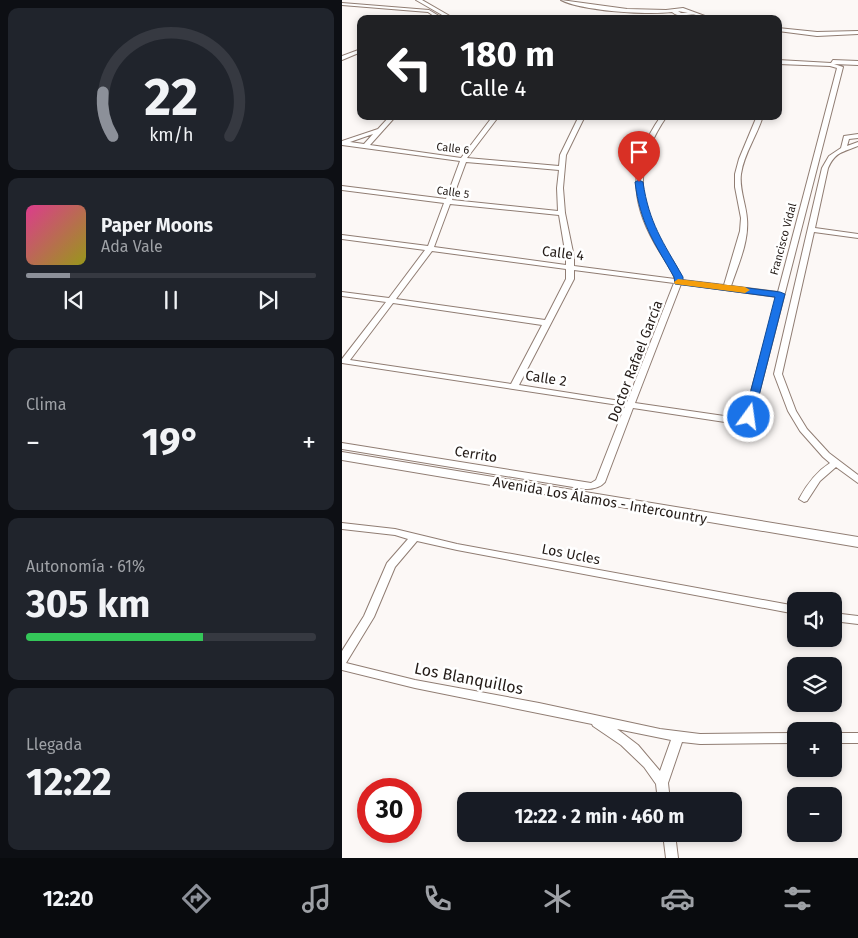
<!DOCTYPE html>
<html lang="es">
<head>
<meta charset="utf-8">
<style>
  :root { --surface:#171b24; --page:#20242c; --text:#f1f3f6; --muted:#9ea1a6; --line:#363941; --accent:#8c9099 }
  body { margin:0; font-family:"Fira Sans",sans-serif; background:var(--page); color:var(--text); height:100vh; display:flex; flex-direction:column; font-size:19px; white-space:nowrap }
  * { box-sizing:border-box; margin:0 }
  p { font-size:16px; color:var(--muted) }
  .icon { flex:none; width:28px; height:28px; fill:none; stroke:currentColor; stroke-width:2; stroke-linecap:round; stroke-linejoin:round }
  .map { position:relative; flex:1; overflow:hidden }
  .side { display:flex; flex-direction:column; gap:8px; padding:8px; background:#0d0f14; width:342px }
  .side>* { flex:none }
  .top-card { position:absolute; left:15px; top:15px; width:425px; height:105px; border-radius:10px; box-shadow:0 2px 8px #0003; background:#202124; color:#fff; overflow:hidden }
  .buttons { position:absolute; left:445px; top:592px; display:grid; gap:10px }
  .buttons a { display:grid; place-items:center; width:55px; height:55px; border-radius:10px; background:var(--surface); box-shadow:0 2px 8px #0003; font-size:25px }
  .speed { position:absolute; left:15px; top:778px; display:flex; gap:10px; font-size:25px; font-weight:700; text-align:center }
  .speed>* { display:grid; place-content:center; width:65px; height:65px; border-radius:50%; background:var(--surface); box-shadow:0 2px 8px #0003; line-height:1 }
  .speed .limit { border:8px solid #d22; background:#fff; color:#111 }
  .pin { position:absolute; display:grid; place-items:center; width:42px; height:42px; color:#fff; margin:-51px -21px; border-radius:50% 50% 50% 0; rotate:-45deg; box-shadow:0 0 5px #0007 }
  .pin .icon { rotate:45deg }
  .me { position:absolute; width:55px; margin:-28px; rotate:14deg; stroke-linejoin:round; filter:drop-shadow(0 0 4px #0008) }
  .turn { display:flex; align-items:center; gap:18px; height:105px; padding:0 20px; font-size:22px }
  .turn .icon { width:65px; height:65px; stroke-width:2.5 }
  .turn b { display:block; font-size:35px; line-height:42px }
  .big { font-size:38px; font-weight:700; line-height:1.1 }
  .side .widget { flex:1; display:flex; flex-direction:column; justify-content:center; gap:8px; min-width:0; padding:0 18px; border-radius:10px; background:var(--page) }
  .side .dial { align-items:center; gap:0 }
  .dial svg { height:130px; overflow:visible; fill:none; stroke:var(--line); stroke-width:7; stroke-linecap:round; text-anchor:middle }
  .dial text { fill:var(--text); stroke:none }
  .song { display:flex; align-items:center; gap:15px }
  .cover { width:60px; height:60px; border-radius:8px; background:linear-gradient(135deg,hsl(330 70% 55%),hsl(60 70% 35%)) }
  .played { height:5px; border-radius:2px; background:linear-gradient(90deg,var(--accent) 15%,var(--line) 15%) }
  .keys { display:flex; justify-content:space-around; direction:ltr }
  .heat { display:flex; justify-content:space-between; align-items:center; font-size:28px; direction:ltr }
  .charge { height:8px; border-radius:4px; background:linear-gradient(90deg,#34c759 61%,var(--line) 0) }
  .trip { position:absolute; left:115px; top:792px; width:285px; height:50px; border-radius:10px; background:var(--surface); box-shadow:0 2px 8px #0003; font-weight:700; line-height:50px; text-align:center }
  .tabs { display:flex; height:80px; justify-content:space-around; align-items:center; background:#090b0e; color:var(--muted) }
  .tabs .icon { width:35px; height:35px }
  .tabs .active { color:var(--accent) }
  .tabs b { font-size:22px; color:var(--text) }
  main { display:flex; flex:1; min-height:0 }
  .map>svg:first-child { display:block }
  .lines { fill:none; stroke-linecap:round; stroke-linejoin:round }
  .street-casing { stroke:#907d73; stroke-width:2 }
  .secondary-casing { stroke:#907d73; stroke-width:2 }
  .street { fill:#fff; fill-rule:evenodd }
  .secondary { fill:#fff; fill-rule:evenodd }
  .route { fill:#1a73e8; stroke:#114b97 }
  .slow { fill:#f59e0b }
  .labels { text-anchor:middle; stroke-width:5; stroke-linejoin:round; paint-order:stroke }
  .far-street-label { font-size:11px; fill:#231b17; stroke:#fff }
  .street-label { font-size:14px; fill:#231b17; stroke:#fff }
  .near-street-label { font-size:16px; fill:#231b17; stroke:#fff }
</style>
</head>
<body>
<main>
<section class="side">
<div class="widget dial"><svg viewBox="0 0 100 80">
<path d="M14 69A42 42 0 1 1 86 69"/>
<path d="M14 69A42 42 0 0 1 8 42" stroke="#8c9099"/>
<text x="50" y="56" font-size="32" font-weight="700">22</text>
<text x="50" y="72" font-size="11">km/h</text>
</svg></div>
<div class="widget">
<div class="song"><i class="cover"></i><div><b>Paper Moons</b><p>Ada Vale</p></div></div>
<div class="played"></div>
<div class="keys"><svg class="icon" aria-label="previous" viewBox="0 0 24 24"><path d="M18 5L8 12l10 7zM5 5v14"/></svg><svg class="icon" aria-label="pause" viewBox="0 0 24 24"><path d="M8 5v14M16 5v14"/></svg><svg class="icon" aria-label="next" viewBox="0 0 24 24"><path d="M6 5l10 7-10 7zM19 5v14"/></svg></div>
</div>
<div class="widget"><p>Clima</p>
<div class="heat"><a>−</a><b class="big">19°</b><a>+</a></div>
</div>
<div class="widget"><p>Autonomía · 61%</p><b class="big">305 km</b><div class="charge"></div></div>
<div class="widget"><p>Llegada</p><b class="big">12:22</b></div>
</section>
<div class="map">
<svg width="516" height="858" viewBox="0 0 516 858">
  <rect width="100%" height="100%" fill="#fcf8f6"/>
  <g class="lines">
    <!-- street casing -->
    <g class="street-casing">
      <path id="street" d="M74 0H80L113 19H107Z
        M219 0 285 9 324 10 341 8 371 19C365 19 360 17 354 15 345 13 338 19 330 12 304 15 241 11 219 0ZM336 11 346 13H339Z
        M0 3 87 10 102 19H96L86 12 0 5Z
        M436 28 475 32 516 31V34L475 36 436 31Z
        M19 49V52L0 60V56Z
        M436 60 489 63 491 60 516 61V65L492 64 501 67 411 417 408 421 396 424 291 408 263 482C258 488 250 489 243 489L0 449V443L249 483 254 480 283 406 0 363V359L44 302 0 296V292L47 298 83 250 0 239V235L86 246 102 203 0 190V186L104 199 118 161 0 145V141L36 129 48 116H54L28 145 119 158 151 116H157L125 158 217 166 218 155 237 116H243L224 155 221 188 223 213 232 257V266L333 279C328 266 319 255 312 242 286 196 289 159 319 116H325C295 159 293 197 319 243 326 255 337 267 340 280L382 285 398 231 399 218 393 187V174L397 159 415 116H421C415 136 402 153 399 174 397 189 404 204 405 219 407 242 396 265 389 286L436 292 495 68 488 66 436 64ZM31 134 22 144 8 142ZM124 162 217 170 215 188 216 211 110 200ZM108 204 217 215 224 257V265L92 247ZM90 251 224 269V279L203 320 54 299ZM232 270 332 283 285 402 177 385 232 279ZM339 284 435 297 402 417 396 418 293 403ZM51 303 200 325 169 384 8 360Z
        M516 134V138L507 139 505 146 516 142V146C501 152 493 152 486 168L473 228 516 234V238L472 232 440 374 454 411 465 429 487 453 516 475V483L494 467 478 481 465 501 462 502 457 499C465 484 474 472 488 463L481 457 458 431 446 411 432 374 480 168 487 156 499 148 502 136Z
        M0 523 53 529 115 544 454 606V614L115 550 75 541 53 567 32 617 4 663 73 680 197 703 318 729 358 734 454 733V743L358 744 340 742 326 783 328 801H316L314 784 302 767 279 745 251 726 250 724 73 688 0 670V651L22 616 45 563 66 539 53 535 0 529ZM275 729 329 740 318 771 296 745Z
        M491 613 516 616V624L491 621Z
        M491 733H516V743H491Z
        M321 834H333L336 858H324Z"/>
    </g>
    <!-- secondary casing -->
    <g class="secondary-casing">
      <path id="secondary" d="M0 452 516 537V547L0 460Z"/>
    </g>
    <!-- street -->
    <use href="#street" class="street"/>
    <!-- secondary -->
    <use href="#secondary" class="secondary"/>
  </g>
  <!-- route -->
  <path class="route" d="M297 180 301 182C307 223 321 242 341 277V280L438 292 443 294 411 419 407 420 402 417 433 297 333 284 332 277C312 242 298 223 293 182Z"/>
  <!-- slow -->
  <path class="slow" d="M336 279 403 287 408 290 403 293 333 284 332 282Z"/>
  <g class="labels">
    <!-- far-street labels -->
    <g class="far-street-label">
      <text transform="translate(111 148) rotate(7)" y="4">Calle 6</text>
      <text transform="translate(111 192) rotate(8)" y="4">Calle 5</text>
      <text transform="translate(441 239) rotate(-75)" y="4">Francisco Vidal</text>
    </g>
    <!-- street labels -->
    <g class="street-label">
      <text transform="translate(221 253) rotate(7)" y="5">Calle 4</text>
      <text transform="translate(293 361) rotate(-69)" y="5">Doctor Rafael García</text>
      <text transform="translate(204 378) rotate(9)" y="5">Calle 2</text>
      <text transform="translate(134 454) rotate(9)" y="5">Cerrito</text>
      <text transform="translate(258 500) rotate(10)" y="5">Avenida Los Álamos - Intercountry</text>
      <text transform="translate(229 554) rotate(11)" y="5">Los Ucles</text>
    </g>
    <!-- near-street labels -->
    <g class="near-street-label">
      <text transform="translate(127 678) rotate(11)" y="6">Los Blanquillos</text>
    </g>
  </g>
</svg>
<div class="buttons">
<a><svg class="icon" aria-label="sound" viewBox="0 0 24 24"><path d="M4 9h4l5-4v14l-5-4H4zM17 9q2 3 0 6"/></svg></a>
<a><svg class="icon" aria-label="layers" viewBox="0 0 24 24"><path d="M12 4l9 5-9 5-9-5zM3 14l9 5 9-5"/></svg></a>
<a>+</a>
<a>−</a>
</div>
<div class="speed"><div class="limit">30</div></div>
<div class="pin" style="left:297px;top:182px;background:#d93025"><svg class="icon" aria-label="arrive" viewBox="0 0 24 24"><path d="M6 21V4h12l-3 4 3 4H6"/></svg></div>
<svg class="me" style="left:407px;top:417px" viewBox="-20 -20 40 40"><circle r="17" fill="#1a73e8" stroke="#fff" stroke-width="3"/><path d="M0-11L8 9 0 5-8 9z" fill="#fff"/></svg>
<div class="trip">12:22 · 2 min · 460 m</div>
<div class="top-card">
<div class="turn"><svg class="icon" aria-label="left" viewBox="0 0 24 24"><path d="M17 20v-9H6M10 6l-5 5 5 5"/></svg><div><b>180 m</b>Calle 4</div></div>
</div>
</div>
</main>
<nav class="tabs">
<b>12:20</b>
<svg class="icon active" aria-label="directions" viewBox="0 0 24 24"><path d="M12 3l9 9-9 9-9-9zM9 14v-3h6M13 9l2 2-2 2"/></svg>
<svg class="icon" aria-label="music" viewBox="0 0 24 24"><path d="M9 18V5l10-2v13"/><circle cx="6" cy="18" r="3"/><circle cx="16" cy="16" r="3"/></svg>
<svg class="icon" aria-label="phone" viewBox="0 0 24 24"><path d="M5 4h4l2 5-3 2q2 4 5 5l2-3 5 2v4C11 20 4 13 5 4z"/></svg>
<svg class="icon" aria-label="climate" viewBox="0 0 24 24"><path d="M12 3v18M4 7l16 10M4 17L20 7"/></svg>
<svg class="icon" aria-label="car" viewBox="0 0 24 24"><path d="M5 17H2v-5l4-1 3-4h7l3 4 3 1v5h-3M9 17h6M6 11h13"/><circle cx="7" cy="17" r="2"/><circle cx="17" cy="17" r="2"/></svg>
<svg class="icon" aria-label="filters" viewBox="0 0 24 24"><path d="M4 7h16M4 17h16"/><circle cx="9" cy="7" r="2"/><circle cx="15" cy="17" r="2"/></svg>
</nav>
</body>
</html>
